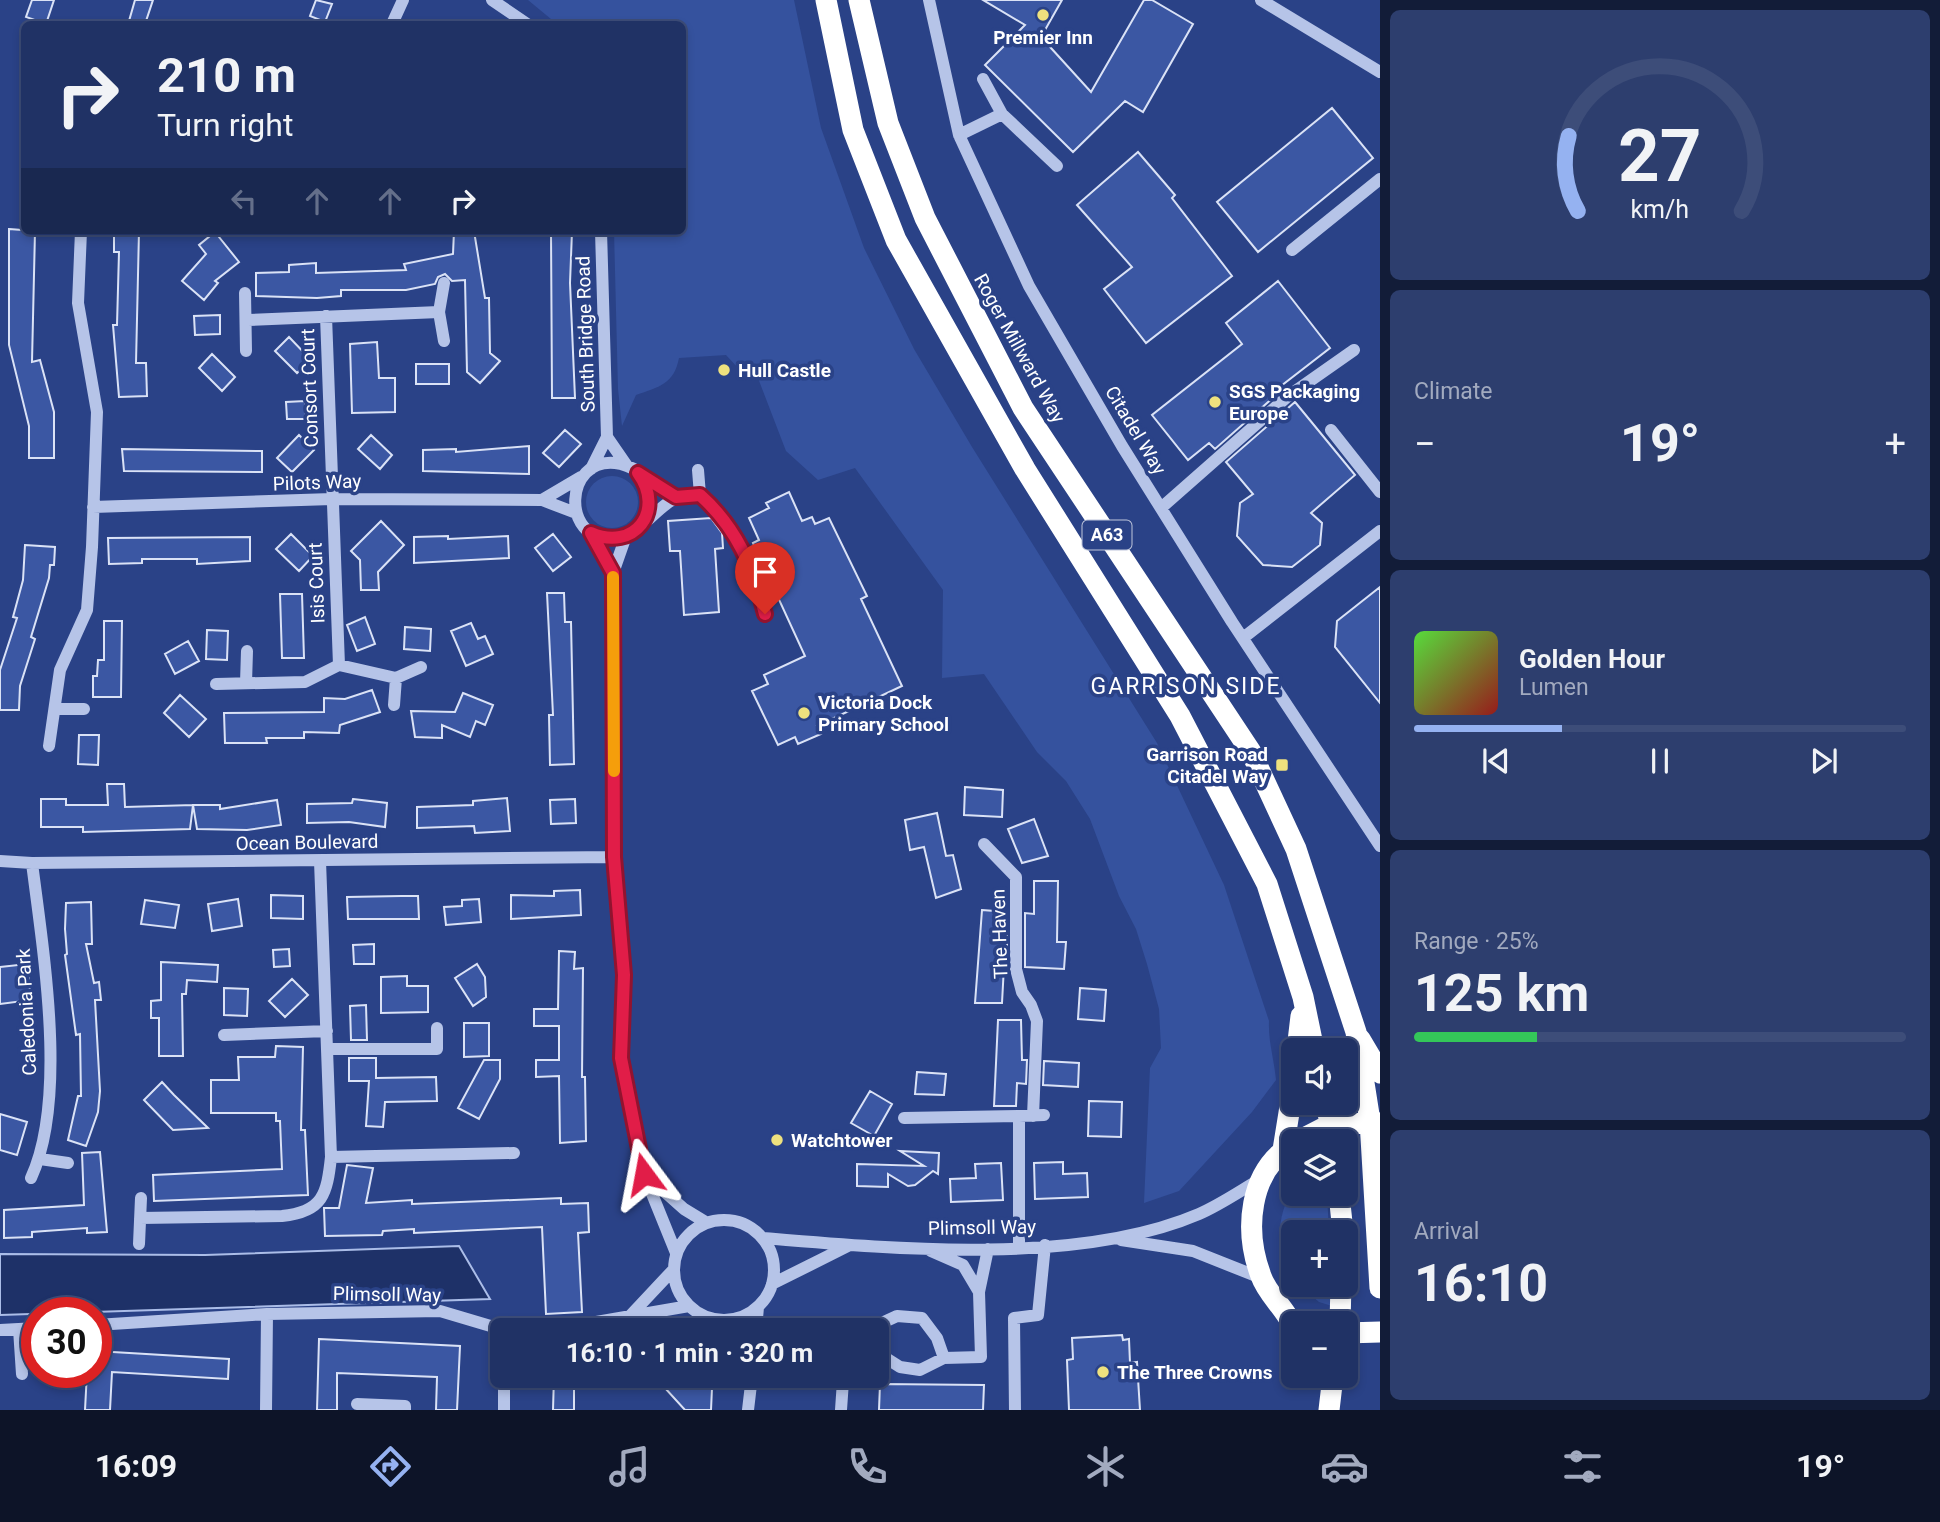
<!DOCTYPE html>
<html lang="en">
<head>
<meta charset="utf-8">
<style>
  :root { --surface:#203265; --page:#2d3e6e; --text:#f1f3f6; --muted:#a2aabf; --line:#3d4d79; --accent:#95b2f1 }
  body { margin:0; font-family:Roboto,sans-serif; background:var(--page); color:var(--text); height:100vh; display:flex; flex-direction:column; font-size:26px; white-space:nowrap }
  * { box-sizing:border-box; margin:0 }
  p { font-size:23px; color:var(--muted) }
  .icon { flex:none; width:38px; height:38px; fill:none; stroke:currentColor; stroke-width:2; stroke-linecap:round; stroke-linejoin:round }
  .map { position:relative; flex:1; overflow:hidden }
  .sheet { display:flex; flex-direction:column; gap:10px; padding:10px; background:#121c38; width:560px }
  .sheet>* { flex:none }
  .hud { position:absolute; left:21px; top:21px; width:665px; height:214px; border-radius:10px; box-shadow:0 4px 10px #0003,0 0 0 2px var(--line); background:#203265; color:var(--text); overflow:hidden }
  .buttons { position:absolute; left:1281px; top:1038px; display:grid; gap:14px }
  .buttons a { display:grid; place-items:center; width:77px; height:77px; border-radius:10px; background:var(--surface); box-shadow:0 4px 10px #0003,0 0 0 2px var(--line); font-size:35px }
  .speed { position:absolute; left:21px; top:1297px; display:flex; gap:14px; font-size:35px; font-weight:700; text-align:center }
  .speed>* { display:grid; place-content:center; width:91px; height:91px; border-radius:50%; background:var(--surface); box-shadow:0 4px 10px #0003,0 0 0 2px var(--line); line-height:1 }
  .speed .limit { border:10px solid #d22; background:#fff; color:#111 }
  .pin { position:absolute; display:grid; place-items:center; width:60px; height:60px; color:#fff; margin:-72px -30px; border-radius:50% 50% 50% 0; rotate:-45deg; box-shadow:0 0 7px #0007 }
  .pin .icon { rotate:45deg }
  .me { position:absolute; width:77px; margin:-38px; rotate:347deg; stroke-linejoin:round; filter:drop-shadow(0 0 5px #0008) }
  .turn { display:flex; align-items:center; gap:24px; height:147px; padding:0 21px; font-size:32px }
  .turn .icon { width:91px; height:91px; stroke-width:2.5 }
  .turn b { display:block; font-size:49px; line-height:60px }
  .lanes { display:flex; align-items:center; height:66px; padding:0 21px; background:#0003; justify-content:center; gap:35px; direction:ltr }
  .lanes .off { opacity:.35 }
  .big { font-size:52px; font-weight:700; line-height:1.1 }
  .sheet .widget { flex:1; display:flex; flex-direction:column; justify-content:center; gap:10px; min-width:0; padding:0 24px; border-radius:10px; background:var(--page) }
  .sheet .dial { align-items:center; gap:0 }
  .dial svg { height:182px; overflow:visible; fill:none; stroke:var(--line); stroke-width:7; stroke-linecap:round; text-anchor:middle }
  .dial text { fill:var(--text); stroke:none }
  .song { display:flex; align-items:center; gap:21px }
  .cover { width:84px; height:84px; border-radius:10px; background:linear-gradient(135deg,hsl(110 70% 55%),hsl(0 70% 35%)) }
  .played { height:7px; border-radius:4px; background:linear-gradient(90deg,var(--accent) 30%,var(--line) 30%) }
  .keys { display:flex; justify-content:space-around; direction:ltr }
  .heat { display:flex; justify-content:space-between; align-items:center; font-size:38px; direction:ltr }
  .charge { height:10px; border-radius:5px; background:linear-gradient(90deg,#34c759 25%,var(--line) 0) }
  .trip { position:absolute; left:490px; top:1318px; width:399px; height:70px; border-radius:10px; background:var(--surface); box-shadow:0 4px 10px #0003,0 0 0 2px var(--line); font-weight:700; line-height:70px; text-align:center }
  .menu { display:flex; height:112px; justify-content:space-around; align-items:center; background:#0d1428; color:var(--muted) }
  .menu .icon { width:49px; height:49px }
  .menu .current { color:var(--accent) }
  .menu b { font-size:32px; color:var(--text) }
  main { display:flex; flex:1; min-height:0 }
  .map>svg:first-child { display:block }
  .green { fill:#35529e }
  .water { fill:#1e3168; stroke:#abbde8; stroke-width:2 }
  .building { fill:#3b57a3; stroke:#dae2f6; stroke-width:2 }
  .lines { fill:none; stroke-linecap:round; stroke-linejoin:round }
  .minor { stroke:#b6c4e8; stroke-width:12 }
  .highway { stroke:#fff; stroke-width:21 }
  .route-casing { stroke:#92132f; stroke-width:18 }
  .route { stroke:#e11d48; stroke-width:12 }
  .slow { stroke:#f59e0b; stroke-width:12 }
  .poi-dot { fill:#eee17e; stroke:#2a4287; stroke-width:2.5 }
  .labels { text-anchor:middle; stroke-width:7; stroke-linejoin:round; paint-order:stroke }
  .shield { fill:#2a4287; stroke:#bfc6db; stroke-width:2 }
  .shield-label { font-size:18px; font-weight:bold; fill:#fff }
  .poi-label { font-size:19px; font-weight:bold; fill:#fff; stroke:#2a4287; text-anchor:start }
  .street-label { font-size:19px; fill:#fff; stroke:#2a4287 }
  .quarter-label { font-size:23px; letter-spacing:2px; fill:#fff; stroke:#2a4287 }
</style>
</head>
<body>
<main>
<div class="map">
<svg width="1380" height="1410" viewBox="0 0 1380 1410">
  <rect width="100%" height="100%" fill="#2a4287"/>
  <!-- green -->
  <path class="green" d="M528 0H794L821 128 864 248 914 349 972 447 1157 743 1224 885 1269 1021C1268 1041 1274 1059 1276 1080L1252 1112 1179 1191 1144 1203 1150 1068 1161 1048 1159 1009 1147 964 1136 929 1119 896 1090 819 1066 781 1037 752 984 674 942 678 943 590 855 468 818 480 786 451 753 365 738 368 726 355 679 358C674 384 659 387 636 395L622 426 618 389 614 231H682V24H557Z
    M586 502a26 26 0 1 1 52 0a26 26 0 1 1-52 0Z
    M1293 1189V1194H1327L1329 1232H1293V1278C1275 1251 1276 1216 1293 1189Z
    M1299 1285H1331L1332 1306 1319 1302Z"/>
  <!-- water -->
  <path class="water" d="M459 1246 490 1299 0 1315V1254L205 1255Z"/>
  <!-- building -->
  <path class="building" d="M32 0H54L46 24 26 17Z
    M135 0H153L145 24 129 21Z
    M316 0 332 4 325 22 310 16Z
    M983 0H1062L1041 37 1091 92 1144 0H1152L1193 24 1143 112 1125 101 1073 152 985 65 1025 25Z
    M1332 108 1373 158 1258 252 1217 202Z
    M1138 152 1175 195 1172 198 1232 276 1146 343 1104 289 1132 267 1077 205Z
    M9 229 35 231 32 362 40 360 54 412V458H29V426L9 345Z
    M114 231H139L136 363H146L147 396 119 397 113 325H117L119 252H114Z
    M454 231H474L485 298H489L490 353 500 361 480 383 467 372 465 280 452 281 445 274 438 277 435 284 406 290H341V296L317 298 256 296V273L289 272V265L316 263V273L406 270 404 264 453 254Z
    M551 231H572L570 283 575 398H552Z
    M215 232 239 262 215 281 218 283 204 300 182 281 206 254 199 245Z
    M1278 281 1330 348 1281 386 1283 389 1215 449 1209 443 1188 460 1152 415 1242 344 1226 323Z
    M220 315V334L195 335 194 316Z
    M289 337 311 360 297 373 275 351Z
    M377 342 379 378H395V412L352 413 350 344Z
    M212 354 235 377 222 391 199 368Z
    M416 364H449V384H416Z
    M305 401 306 419H287L286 402Z
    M1295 402 1355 475 1311 513 1322 523 1320 545 1292 567 1263 565 1237 536 1240 503 1253 494 1226 462Z
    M565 430 581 444 559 467 543 453Z
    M299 435 314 450 292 472 277 458Z
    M371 435 392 455 380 469 358 449Z
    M529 446V474L423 471V450L456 449V452Z
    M122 449 262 451V472L124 471Z
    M789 492 802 521 812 517 815 524 829 518 867 596 861 599 902 686 817 726 821 734 798 744 795 737 778 745 752 691 768 684 764 675 805 656 753 543 759 540 749 518 769 508 766 503Z
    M711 518 722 533 723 548 715 549 719 612 684 615 680 551H670L668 521Z
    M381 521 404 545 378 572 379 590H361L360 560 351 551Z
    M291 534 313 556 299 571 276 549Z
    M553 534 571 557 553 571 535 548Z
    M448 536V539L508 536 509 558 414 563V537Z
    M250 537V561L197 564V559H142V563L109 564 108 538Z
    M25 545 55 547 54 565H50L49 578 31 637 35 639 20 686 19 710H0V670L17 618 13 617 23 580Z
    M1380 587V703L1335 647 1337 621Z
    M547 593H564L565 622H571L574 764 550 765 549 715H553Z
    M280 594H302L304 658H282Z
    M365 617 375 644 357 651 347 625Z
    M104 621H122L121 697H93V676H97L98 660H104Z
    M471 623 478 639 485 636 493 654 466 666 451 631Z
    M405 627 431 629 430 651 404 649Z
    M207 630 228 631 227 660 206 659Z
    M188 641 199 661 175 674 165 654Z
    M372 690 380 712 340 725 339 733 304 732V738H266L267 743H225L224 713 324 712V698L345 699Z
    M463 693 493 705 485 725 476 721 470 737 442 725V738L415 737 411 711 455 712Z
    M180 695 206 719 189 737 164 713Z
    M79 735H99L98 765 78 764Z
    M107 784H124L125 807 193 805 190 829 83 832V827H41V799H66V805H108Z
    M965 787 1003 790 1002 817 964 815Z
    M507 798 510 831 475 833 474 826 417 828V807L473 805V801Z
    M353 799 387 803 385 827 349 822 307 823V804L352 803Z
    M575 799 576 823 551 824 550 800Z
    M277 800 281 825 247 830 197 829 193 805H220V809Z
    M937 813 946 856 953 855 961 889 936 898 924 847 910 850 905 820Z
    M1034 819 1048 856 1022 863 1008 829Z
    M1034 881H1058L1057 942H1066L1064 969 1025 967V913L1034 914Z
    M580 890 581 915 511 919V895L554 896V891Z
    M271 895 303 896V919L271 918Z
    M401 896H418L419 919H348L347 897Z
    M238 899 242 926 212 931 208 904Z
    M479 899 481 922 446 925 444 907 462 906V900Z
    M145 900 179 905 175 928 141 924Z
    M91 902 92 944H86L94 983 99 982 101 1000H95L100 1091 98 1112 86 1146 68 1140 78 1096H81L80 1034 76 1035 65 955 67 954 65 929 66 903Z
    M982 910 1007 912V966H1004L1002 1003H975Z
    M374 944V964H354L353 945Z
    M289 949 290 966 274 967 273 950Z
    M559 951 575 952 574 969 583 968 582 1077H585L586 1141 560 1143 559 1076 536 1077V1060H559V1026H534V1009H558Z
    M161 962 218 965 217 982 187 980 186 994H182L183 1056H159V1018H151V1001L161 1000Z
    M27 964 31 1000 0 1004V967Z
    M477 964 485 977 486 997 473 1006 455 978Z
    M407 976V986H428V1012L381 1013V977Z
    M292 979 308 995 285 1017 269 1001Z
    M224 988 248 989 247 1016 224 1015Z
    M1080 988 1106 990 1104 1021 1078 1019Z
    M366 1005 367 1040H351L350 1006Z
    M998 1020H1021L1022 1060H1027L1026 1084 1017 1083 1016 1106H994Z
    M464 1023H489V1056L464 1057Z
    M276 1046 303 1047 301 1130H305L308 1195 154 1201 153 1175 282 1169 280 1121H276V1113H211V1080H239L238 1057H275Z
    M349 1058H376V1078L436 1077 437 1101 385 1102 383 1127 366 1126 369 1081H349Z
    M484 1060H500V1079L479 1119 458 1108Z
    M1044 1061 1079 1063 1078 1087 1043 1085Z
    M917 1072 946 1074 944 1095 915 1094Z
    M162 1082 174 1095 208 1128 173 1130 144 1100Z
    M870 1091 892 1104 874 1136 851 1123Z
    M1089 1101 1122 1102 1121 1137 1088 1136Z
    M0 1114 27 1122 17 1155 0 1150Z
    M900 1151 939 1153 938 1174 933 1171 915 1185 908 1186 888 1174V1187L857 1186V1164L924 1166Z
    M100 1152 107 1232 87 1233V1228L45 1231 32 1232V1237L4 1238V1210L84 1205 82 1153Z
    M1063 1162V1174L1087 1173 1088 1197 1035 1199 1034 1163Z
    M1001 1163 1003 1200 951 1202 950 1179 976 1178 975 1164Z
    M347 1165 373 1168 366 1203 412 1200V1204L561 1198V1204L588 1203 589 1232 578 1233 582 1312 546 1314 542 1227 414 1233V1229L383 1231 382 1235 325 1236 324 1208H339Z
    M1122 1335 1123 1340 1129 1339 1130 1363 1137 1362 1140 1410H1069L1067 1360 1073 1359 1072 1338Z
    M319 1339 460 1346 457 1410H436L437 1377 337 1373V1410H317Z
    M96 1351 229 1359 228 1379 112 1372 110 1410H85L87 1372H96Z
    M554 1376H574V1410H553Z
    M654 1376H708L712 1388 711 1410H685Z
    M880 1384 984 1385 983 1410H879Z"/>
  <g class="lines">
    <!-- minor -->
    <path class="minor" d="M492 0 527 24
      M929 0 959 135 1029 286 1122 446 1232 622 1380 846
      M1261 0 1380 72
      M392 24 403 0
      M983 79 1002 114
      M959 135 1002 114 1057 166
      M1292 250 1380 179
      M245 293 246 351
      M326 316 339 665
      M248 320 439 312
      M444 341 439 312 444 283
      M1331 430 1380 492
      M607 437 627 466
      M591 469 607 437 601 231
      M698 470 700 495C736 527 754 568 765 614
      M641 477 649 495 645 519
      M676 497C659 486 636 465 615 463 564 458 561 540 612 539 637 539 653 510 674 499 681 495 692 495 700 495
      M542 500 581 477
      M93 507 332 499 542 500 576 513
      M1161 508 1287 397 1354 350
      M591 533 613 573
      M626 536 613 573 614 857 624 975 621 1058 644 1174 676 1253
      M1243 638 1380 531
      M246 683 247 651
      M216 684 305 682 339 665 396 678
      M394 705 396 678 421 667
      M56 709H84
      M49 746 60 670 87 610 92 547 97 412 78 303 81 231
      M984 844 1016 877V969L1022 992 1031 1005 1037 1021 1033 1116
      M0 861 32 863 614 857
      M224 1035 327 1031
      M328 1049H437V1028
      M904 1118 1019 1116
      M331 1157 514 1153
      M40 1159 68 1163
      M647 1176 684 1209 707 1223
      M31 1178C68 1098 43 951 32 863
      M140 1218 282 1216C323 1212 327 1194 331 1157L320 861
      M674 1270a50 50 0 1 1 100 0a50 50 0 1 1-100 0Z
      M763 1238C892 1249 1078 1266 1199 1214 1220 1205 1240 1191 1259 1180
      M1121 1240 1193 1251 1261 1278
      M139 1244 141 1198
      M1019 1247V1116L1044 1115
      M931 1251 963 1265 979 1292
      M772 1284 848 1246
      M628 1318 674 1269
      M96 1325 267 1314 440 1311 504 1330
      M19 1329 22 1374
      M0 1330 37 1328
      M504 1330H550L689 1306
      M756 1330 758 1307
      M944 1358 937 1338 922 1318 897 1316 884 1322 878 1353 900 1367 920 1370 944 1358 981 1357 979 1292 988 1249
      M797 1377 823 1376 843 1381 841 1410
      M357 1404 405 1406V1410
      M266 1410 267 1314
      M504 1410V1376
      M748 1410 752 1376
      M1015 1410 1014 1318 1038 1315 1045 1245"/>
    <!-- highway -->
    <path class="highway" d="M826 0 853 130 896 240 1025 469 1180 716 1267 884 1303 997 1314 1050
      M859 0 888 123 925 218 1023 408 1251 752 1296 849 1356 1032 1370 1121 1380 1288
      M1360 1039 1380 1073
      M1297 1050 1301 1016
      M1326 1102 1333 1141
      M1298 1141 1331 1124 1380 1123
      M1293 1144C1248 1171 1244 1231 1261 1276 1267 1294 1285 1308 1293 1326
      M1283 1150 1293 1088
      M1339 1194 1343 1232
      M1340 1323 1341 1284
      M1346 1333 1380 1332
      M1329 1410 1333 1376"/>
  </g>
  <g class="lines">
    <!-- route casing -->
    <g class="route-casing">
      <path id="route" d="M644 1174 621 1058 624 975 614 857 613 573 591 533C634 552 666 511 638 473L676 497 700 495C736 527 754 568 765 614"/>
    </g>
    <!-- route -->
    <use href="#route" class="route"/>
    <!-- slow -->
    <path class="slow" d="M613 577 614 771"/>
  </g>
  <!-- markers -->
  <g class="poi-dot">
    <circle cx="1043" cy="15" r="7"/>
    <circle cx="724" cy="370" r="7"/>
    <circle cx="1215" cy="402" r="7"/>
    <circle cx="804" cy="713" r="7"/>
    <rect x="1275" y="758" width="14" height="14" rx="3.5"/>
    <circle cx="777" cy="1140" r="7"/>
    <circle cx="1103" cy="1372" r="7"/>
  </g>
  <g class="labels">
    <!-- shield labels -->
    <rect class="shield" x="1082.5" y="520.5" width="49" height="29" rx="5"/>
    <g class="shield-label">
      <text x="1107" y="541">A63</text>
    </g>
    <!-- poi labels -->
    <g class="poi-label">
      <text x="1043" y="44" text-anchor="middle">Premier Inn</text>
      <text x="738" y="377">Hull Castle</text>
      <text x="1229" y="398">SGS Packaging<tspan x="1229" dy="22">Europe</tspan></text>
      <text x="818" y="709">Victoria Dock<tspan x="818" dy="22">Primary School</tspan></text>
      <text x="1268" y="761" text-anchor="end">Garrison Road<tspan x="1268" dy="22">Citadel Way</tspan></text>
      <text x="791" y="1147">Watchtower</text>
      <text x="1117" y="1379">The Three Crowns</text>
    </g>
    <!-- street labels -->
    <g class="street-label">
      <text transform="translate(585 334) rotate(-92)" y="7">South Bridge Road</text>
      <text transform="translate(1020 348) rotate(61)" y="7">Roger Millward Way</text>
      <text transform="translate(309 388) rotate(-92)" y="7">Consort Court</text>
      <text transform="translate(1136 430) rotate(59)" y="7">Citadel Way</text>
      <text transform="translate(317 482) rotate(-2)" y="7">Pilots Way</text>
      <text transform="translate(316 583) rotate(-92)" y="7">Isis Court</text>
      <text transform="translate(307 842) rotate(-1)" y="7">Ocean Boulevard</text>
      <text transform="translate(999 934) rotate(-92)" y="7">The Haven</text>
      <text transform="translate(26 1012) rotate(-93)" y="7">Caledonia Park</text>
      <text transform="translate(982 1227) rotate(-1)" y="7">Plimsoll Way</text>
      <text transform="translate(387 1294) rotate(1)" y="7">Plimsoll Way</text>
    </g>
    <!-- quarter labels -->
    <g class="quarter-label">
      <text x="1186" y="694">GARRISON SIDE</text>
    </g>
  </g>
</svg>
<div class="buttons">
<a><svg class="icon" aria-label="sound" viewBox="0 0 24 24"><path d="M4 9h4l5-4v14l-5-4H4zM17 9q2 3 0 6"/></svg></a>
<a><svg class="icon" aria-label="layers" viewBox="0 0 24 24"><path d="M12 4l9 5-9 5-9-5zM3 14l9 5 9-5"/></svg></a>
<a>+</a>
<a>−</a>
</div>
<div class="speed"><div class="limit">30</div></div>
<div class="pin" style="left:765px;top:614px;background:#d93025"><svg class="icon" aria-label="arrive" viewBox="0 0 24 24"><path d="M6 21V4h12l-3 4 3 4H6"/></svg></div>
<svg class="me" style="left:644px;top:1174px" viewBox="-20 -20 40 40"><path d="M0-17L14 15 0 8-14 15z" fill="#e11d48" stroke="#fff" stroke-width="4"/></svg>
<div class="trip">16:10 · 1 min · 320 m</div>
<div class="hud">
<div class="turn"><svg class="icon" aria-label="right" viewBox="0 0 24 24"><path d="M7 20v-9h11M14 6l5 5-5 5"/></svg><div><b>210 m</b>Turn right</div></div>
<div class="lanes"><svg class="icon off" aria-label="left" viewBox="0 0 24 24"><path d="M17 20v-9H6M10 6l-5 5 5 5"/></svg><svg class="icon off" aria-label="ahead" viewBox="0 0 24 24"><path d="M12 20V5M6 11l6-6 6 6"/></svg><svg class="icon off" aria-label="ahead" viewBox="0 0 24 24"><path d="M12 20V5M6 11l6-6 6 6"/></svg><svg class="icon" aria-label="right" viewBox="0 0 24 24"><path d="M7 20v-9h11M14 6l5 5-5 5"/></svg></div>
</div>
</div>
<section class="sheet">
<div class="widget dial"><svg viewBox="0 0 100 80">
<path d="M14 69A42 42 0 1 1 86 69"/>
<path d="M14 69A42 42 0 0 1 10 36" stroke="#95b2f1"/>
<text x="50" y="56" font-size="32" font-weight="700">27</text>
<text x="50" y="72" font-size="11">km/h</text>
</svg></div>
<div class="widget"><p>Climate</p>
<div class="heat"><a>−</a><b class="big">19°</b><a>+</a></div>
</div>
<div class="widget">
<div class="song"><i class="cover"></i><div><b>Golden Hour</b><p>Lumen</p></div></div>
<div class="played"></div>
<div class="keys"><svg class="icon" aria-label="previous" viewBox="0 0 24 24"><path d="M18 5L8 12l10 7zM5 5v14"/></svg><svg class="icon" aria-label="pause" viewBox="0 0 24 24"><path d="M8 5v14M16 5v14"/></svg><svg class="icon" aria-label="next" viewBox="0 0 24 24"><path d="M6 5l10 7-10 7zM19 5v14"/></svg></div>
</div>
<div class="widget"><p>Range · 25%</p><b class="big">125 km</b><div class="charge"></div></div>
<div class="widget"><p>Arrival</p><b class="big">16:10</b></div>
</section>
</main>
<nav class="menu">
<b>16:09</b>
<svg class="icon current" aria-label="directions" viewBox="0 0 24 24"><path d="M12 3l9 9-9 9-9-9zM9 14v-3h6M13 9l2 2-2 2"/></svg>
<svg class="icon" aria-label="music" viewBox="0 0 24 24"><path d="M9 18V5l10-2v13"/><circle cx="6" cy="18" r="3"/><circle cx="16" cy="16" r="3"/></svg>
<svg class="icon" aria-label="phone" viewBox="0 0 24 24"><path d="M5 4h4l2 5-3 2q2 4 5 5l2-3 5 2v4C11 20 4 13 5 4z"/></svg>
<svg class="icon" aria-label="climate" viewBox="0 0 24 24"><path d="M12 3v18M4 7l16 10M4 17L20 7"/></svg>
<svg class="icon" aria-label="car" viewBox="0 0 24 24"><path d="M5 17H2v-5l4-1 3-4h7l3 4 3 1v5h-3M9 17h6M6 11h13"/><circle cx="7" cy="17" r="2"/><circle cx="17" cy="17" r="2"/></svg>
<svg class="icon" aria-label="filters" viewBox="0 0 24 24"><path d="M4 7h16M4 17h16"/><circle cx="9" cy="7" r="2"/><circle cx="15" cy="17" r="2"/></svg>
<b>19°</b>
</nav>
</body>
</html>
